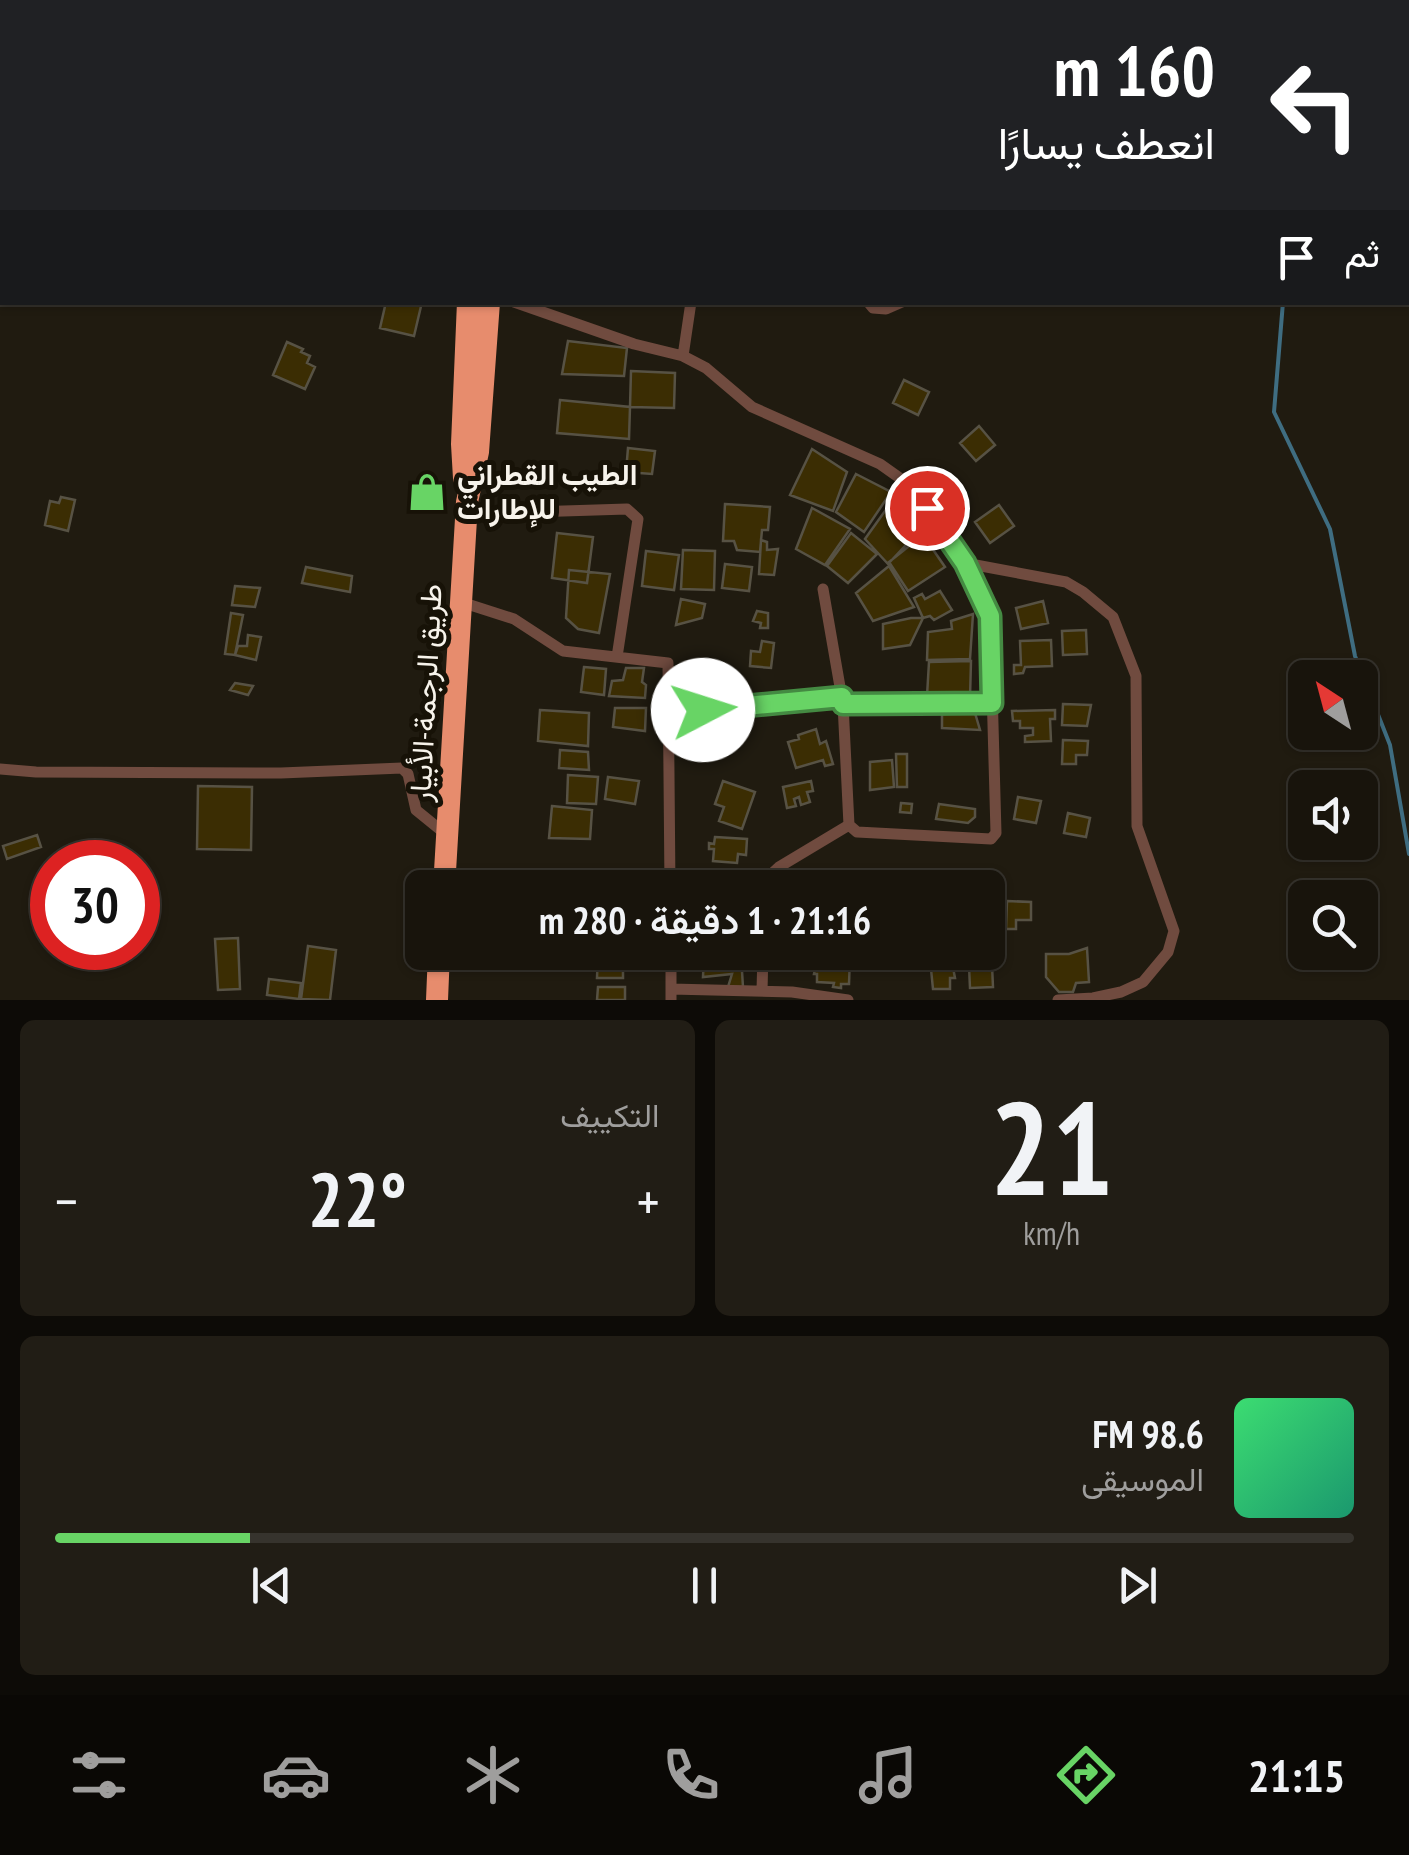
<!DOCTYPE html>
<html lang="ar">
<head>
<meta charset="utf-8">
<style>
  :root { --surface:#18140c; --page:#211d15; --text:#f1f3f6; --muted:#9f9e9d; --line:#36332d; --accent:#68d465 }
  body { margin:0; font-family:"PT Sans Narrow",Vazirmatn,sans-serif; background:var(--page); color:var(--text); direction:rtl; height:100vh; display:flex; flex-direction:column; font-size:38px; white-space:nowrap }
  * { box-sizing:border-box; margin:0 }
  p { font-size:32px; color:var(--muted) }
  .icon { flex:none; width:55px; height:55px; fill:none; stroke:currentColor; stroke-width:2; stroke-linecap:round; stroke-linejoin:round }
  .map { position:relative; height:1000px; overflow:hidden; direction:ltr }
  .side { display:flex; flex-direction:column; gap:20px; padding:20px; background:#0d0b07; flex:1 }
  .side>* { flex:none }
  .banner { position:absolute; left:0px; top:0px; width:1410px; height:305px; box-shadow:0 2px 8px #0004,0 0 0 2px var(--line); direction:rtl; background:#202124; color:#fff; overflow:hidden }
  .needle { width:65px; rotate:324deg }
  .buttons { position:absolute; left:1288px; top:660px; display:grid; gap:20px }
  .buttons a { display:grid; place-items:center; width:90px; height:90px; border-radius:15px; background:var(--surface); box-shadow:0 2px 8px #0004,0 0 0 2px var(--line); font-size:50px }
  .speed { position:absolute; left:30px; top:840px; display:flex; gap:20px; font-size:50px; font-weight:700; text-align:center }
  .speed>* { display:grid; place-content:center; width:130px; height:130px; border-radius:50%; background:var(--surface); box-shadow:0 2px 8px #0004,0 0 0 2px var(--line); line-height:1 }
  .speed .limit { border:15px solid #d22; background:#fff; color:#111 }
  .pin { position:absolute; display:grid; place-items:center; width:85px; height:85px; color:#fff; margin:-42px; border:5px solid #fff; border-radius:50%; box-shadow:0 2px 10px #0007 }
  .me { position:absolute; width:110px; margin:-55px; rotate:85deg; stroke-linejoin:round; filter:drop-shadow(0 0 8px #0008) }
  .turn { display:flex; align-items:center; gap:35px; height:210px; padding:0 30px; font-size:45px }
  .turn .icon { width:130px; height:130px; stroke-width:2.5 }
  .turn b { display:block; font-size:70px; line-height:85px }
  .then { display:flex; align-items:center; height:95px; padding:0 30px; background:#0003; gap:20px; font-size:38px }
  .big { font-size:75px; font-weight:600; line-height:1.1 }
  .side .card { flex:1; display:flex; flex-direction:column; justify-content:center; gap:15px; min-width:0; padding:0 35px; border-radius:15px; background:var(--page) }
  .side .dial { align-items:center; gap:0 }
  .dial b { font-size:130px; line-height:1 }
  .song { display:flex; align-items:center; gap:30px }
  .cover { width:120px; height:120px; border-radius:15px; background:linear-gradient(135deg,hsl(140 70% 55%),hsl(160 70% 35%)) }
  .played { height:10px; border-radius:5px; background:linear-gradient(90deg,var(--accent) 15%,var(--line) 15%) }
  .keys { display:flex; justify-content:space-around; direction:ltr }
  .heat { display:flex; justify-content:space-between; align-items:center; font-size:55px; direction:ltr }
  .side .tiles { flex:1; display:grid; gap:20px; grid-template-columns:1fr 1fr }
  .card:last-child { grid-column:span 2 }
  .trip { position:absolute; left:405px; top:870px; width:600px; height:100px; border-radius:15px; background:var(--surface); box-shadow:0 2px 8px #0004,0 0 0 2px var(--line); font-weight:600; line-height:100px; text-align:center; direction:rtl }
  .menu { display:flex; height:160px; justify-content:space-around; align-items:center; background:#0a0805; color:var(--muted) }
  .menu .icon { width:70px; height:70px }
  .menu .selected { color:var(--accent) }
  .menu b { font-size:45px; color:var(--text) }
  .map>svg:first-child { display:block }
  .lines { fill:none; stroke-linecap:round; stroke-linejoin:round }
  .stream { stroke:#3f6d81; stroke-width:4 }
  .building { fill:#3b2d03; stroke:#575244; stroke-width:2.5 }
  .street { stroke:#704b3f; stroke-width:11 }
  .highway { stroke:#e78c6d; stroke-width:22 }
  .route-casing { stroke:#448a42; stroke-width:25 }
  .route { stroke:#68d465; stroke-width:18 }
  .labels { text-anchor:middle; stroke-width:10; stroke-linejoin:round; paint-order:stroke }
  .poi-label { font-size:30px; font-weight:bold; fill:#f7f3eb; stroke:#171207; text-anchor:start }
  .street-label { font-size:30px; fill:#f7f3eb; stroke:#171207 }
</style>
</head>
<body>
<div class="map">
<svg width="1409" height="1000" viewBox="0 0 1409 1000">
  <rect width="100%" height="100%" fill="#201b10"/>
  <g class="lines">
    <!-- stream -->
    <path class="stream" d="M1234 0 1235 2
      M1283 302 1274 412 1330 529 1355 656 1390 745 1409 854"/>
  </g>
  <!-- building -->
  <path class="building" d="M139 0H238L244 2H138Z
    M688 0H788L687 2Z
    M386 302H422L414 336 380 328Z
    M568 341 627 348 624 376 562 374Z
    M287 342 303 349 301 352 310 356 307 363 315 367 305 389 273 375Z
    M631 371 675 373 674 408 630 407Z
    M904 380 929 392 918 415 893 403Z
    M560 400 630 407 629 439 557 433Z
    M979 426 995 445 976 461 960 443Z
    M628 448 655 451 652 474 626 472Z
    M812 449 847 472 833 511 790 495Z
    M856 474 891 492 864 532 836 512Z
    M61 497 75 500 68 531 45 525 50 501 59 503Z
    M725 504 770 507 768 530H762L760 552 737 550 734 541H723Z
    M890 504 918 532 888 564 865 539Z
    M999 505 1014 526 990 543 975 522Z
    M812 508 850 529 825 565 796 549Z
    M557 533 593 537 587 583 552 578Z
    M851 533 877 554 848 583 827 566Z
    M923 535 945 567 908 591 889 562Z
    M761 540 767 542V550L778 549 774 575 759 574Z
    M683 550 715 551 714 590 681 589Z
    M646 551 679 555 674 590 642 586Z
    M725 564 752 567 749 591 722 588Z
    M889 566 914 607 873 621 856 593Z
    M306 567 352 576 350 592 302 583Z
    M569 570 610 574 599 633 578 629 566 618Z
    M235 586 260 588 255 607 232 605Z
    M940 591 952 610 934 620 930 616 923 618 914 598 922 594 925 599Z
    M681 599 705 604 702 618 676 625Z
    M1043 601 1048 623 1021 629 1016 608Z
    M757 611 768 613V628H760L761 623 753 621Z
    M231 613 243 615 235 655 225 654Z
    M973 614 970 659 927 660 928 632 952 629 951 621Z
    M911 618H923L910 645 883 649V624Z
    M1086 630 1087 654 1063 655 1062 631Z
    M248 635 261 637 256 660 235 655 238 646H247Z
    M1051 640 1052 666 1025 667 1023 673 1014 674V665H1021L1020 641Z
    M762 641 774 643 771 668 750 666 751 651 760 652Z
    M971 661 970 697 927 696 929 662Z
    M584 667 606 669 604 695 581 692Z
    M626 668H644L642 682 646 685 645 698 609 696 612 681 623 680Z
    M235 683 253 686 248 695 230 690Z
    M1063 704 1091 705 1087 726 1062 725Z
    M615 708H646L645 731 613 727Z
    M540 710 589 713 588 746 538 741Z
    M1055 710V719H1050L1051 741 1025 742V736L1033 735V728H1020V721H1013L1012 711Z
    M975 713 980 730 942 728V714Z
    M816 729 820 744 826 741 833 764 825 766 823 760 796 768 788 742 799 739 798 735Z
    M1063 740 1088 741 1087 755H1076V764H1062Z
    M560 750 588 752 589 770 559 768Z
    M896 754H907V787H897Z
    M892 760 894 787 870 790V762Z
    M568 775 598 777 596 804 567 803Z
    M608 777 639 781 635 804 605 799Z
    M723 781 755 792 742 829 719 821 724 807 715 804Z
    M811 781 813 791 807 792 810 802 801 805 799 797 794 799 796 806 787 808 783 787Z
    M198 786 252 787 251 850 197 849Z
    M1018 797 1041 801 1036 823 1014 819Z
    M901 803 912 804 911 813 900 812Z
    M939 804 975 809V817L968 823 936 819Z
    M552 806 592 810 590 839 549 838Z
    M1068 813 1090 818 1086 837 1064 833Z
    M37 835 41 847 7 859 3 846Z
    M715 837 747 839 746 855 738 854 737 863 713 861 714 849H709V843L714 844Z
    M714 876 739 878 738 888H713Z
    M1007 901 1031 902V920H1016V929H1006Z
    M238 938 240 989 218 990 215 939Z
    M308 946 336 950 330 1000 301 999Z
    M1087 948 1089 982 1076 983 1073 992H1059L1046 977V954H1069Z
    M829 952H855V956H850L849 984H841V988L833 987 834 983 817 982V974H814L818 954Z
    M598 953H623V978H597Z
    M704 954 741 955 743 987H728L732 974 703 977Z
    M930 959 952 962 955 978H950V989H933Z
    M992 965 993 987 970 988 969 966Z
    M269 979 301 983 299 999 267 995Z
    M598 987H625V1000H597Z"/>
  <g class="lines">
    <!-- street -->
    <path class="street" d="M289 0 295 2
      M845 0 853 2
      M369 2 370 0
      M613 2 615 0
      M0 88 2 89
      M514 302 634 344 683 356 706 368 752 407 880 464 911 486 965 563 990 616 996 833 991 839 857 832 849 825 843 704 823 589
      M868 302 873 308 886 309 902 302
      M683 356 691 302
      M467 514 627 509 638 519 617 657
      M965 563 1066 582 1083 592 1113 617 1136 676 1137 826 1174 931 1168 952 1143 982 1121 992 1093 998 1058 1000
      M461 602 514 619 563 651 668 663 670 888
      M843 704 992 703
      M669 713 842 697
      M0 769 36 772 281 773 402 768 408 774 416 810 448 836
      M764 888V881L779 867 849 825
      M671 952V1000
      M671 989 792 992 848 1000
      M762 991 763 952"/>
    <!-- highway -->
    <path class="highway" d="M543 2 545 0
      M564 2 565 0
      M464 478 462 444 468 302
      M444 888 467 502 478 452 489 302
      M437 1000 439 952"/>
  </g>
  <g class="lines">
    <!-- route casing -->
    <g class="route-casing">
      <path id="route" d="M703 710 842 697 843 704 992 703 990 616 965 563 927 508"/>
    </g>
    <!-- route -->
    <use href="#route" class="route"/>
  </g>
  <!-- icons -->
  <defs>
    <g id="shop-bare" transform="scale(3)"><path d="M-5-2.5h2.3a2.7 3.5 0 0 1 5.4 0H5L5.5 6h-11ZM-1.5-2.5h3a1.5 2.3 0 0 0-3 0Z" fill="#68d465" stroke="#171207" stroke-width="2.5" paint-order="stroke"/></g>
  </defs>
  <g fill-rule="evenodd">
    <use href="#shop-bare" x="427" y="492"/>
  </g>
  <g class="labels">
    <!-- poi labels -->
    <g class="poi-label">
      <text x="457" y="485">الطيب القطراني<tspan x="457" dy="34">للإطارات</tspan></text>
    </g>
    <!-- street labels -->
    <g class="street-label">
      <text transform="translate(426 693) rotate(-87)" y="10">طريق الرجمة-الأبيار</text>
    </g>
  </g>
</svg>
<div class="buttons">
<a><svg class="needle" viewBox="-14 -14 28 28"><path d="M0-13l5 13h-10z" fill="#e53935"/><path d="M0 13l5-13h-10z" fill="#9f9e9d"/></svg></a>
<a><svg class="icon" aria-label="sound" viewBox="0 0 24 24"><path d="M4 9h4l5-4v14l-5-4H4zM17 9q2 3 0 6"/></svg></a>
<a><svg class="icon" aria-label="search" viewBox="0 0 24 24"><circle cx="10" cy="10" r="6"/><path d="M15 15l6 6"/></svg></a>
</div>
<div class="speed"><div class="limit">30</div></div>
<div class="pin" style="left:927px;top:508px;background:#d93025"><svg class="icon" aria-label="arrive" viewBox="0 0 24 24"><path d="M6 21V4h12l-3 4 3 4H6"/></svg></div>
<svg class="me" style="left:703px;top:710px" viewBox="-20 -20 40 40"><circle r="19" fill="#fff"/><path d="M0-13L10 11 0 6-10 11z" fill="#68d465"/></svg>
<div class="trip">21:16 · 1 دقيقة · 280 m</div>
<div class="banner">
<div class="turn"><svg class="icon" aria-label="left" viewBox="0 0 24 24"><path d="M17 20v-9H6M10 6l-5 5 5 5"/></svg><div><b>160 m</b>انعطف يسارًا</div></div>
<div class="then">ثم<svg class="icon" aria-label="arrive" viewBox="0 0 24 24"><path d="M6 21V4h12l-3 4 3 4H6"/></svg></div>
</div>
</div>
<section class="side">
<div class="tiles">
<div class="card dial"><b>21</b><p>km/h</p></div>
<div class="card"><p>التكييف</p>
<div class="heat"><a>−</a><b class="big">22°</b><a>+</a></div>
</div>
<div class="card">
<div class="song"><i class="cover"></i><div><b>98.6 FM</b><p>الموسيقى</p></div></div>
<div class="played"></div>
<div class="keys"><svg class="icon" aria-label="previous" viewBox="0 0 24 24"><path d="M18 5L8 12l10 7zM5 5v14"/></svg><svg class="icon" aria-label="pause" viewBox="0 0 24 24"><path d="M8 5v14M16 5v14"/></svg><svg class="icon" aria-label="next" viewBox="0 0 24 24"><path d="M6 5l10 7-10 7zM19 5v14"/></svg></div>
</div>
</div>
</section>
<nav class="menu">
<b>21:15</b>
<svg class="icon selected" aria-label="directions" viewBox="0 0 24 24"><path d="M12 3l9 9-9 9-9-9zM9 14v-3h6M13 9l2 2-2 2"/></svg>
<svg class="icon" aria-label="music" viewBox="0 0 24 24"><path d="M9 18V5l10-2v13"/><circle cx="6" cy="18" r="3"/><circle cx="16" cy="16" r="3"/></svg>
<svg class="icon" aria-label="phone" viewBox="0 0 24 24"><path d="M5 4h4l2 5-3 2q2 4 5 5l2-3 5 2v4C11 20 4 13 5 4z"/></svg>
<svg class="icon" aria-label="climate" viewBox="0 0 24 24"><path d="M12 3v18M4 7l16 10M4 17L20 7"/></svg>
<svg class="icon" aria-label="car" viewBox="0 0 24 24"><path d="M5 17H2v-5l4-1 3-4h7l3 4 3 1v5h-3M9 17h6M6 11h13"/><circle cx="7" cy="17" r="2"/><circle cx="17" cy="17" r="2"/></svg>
<svg class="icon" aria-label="filters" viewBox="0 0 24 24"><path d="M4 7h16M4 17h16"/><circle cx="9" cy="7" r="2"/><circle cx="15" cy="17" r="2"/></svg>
</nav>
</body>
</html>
